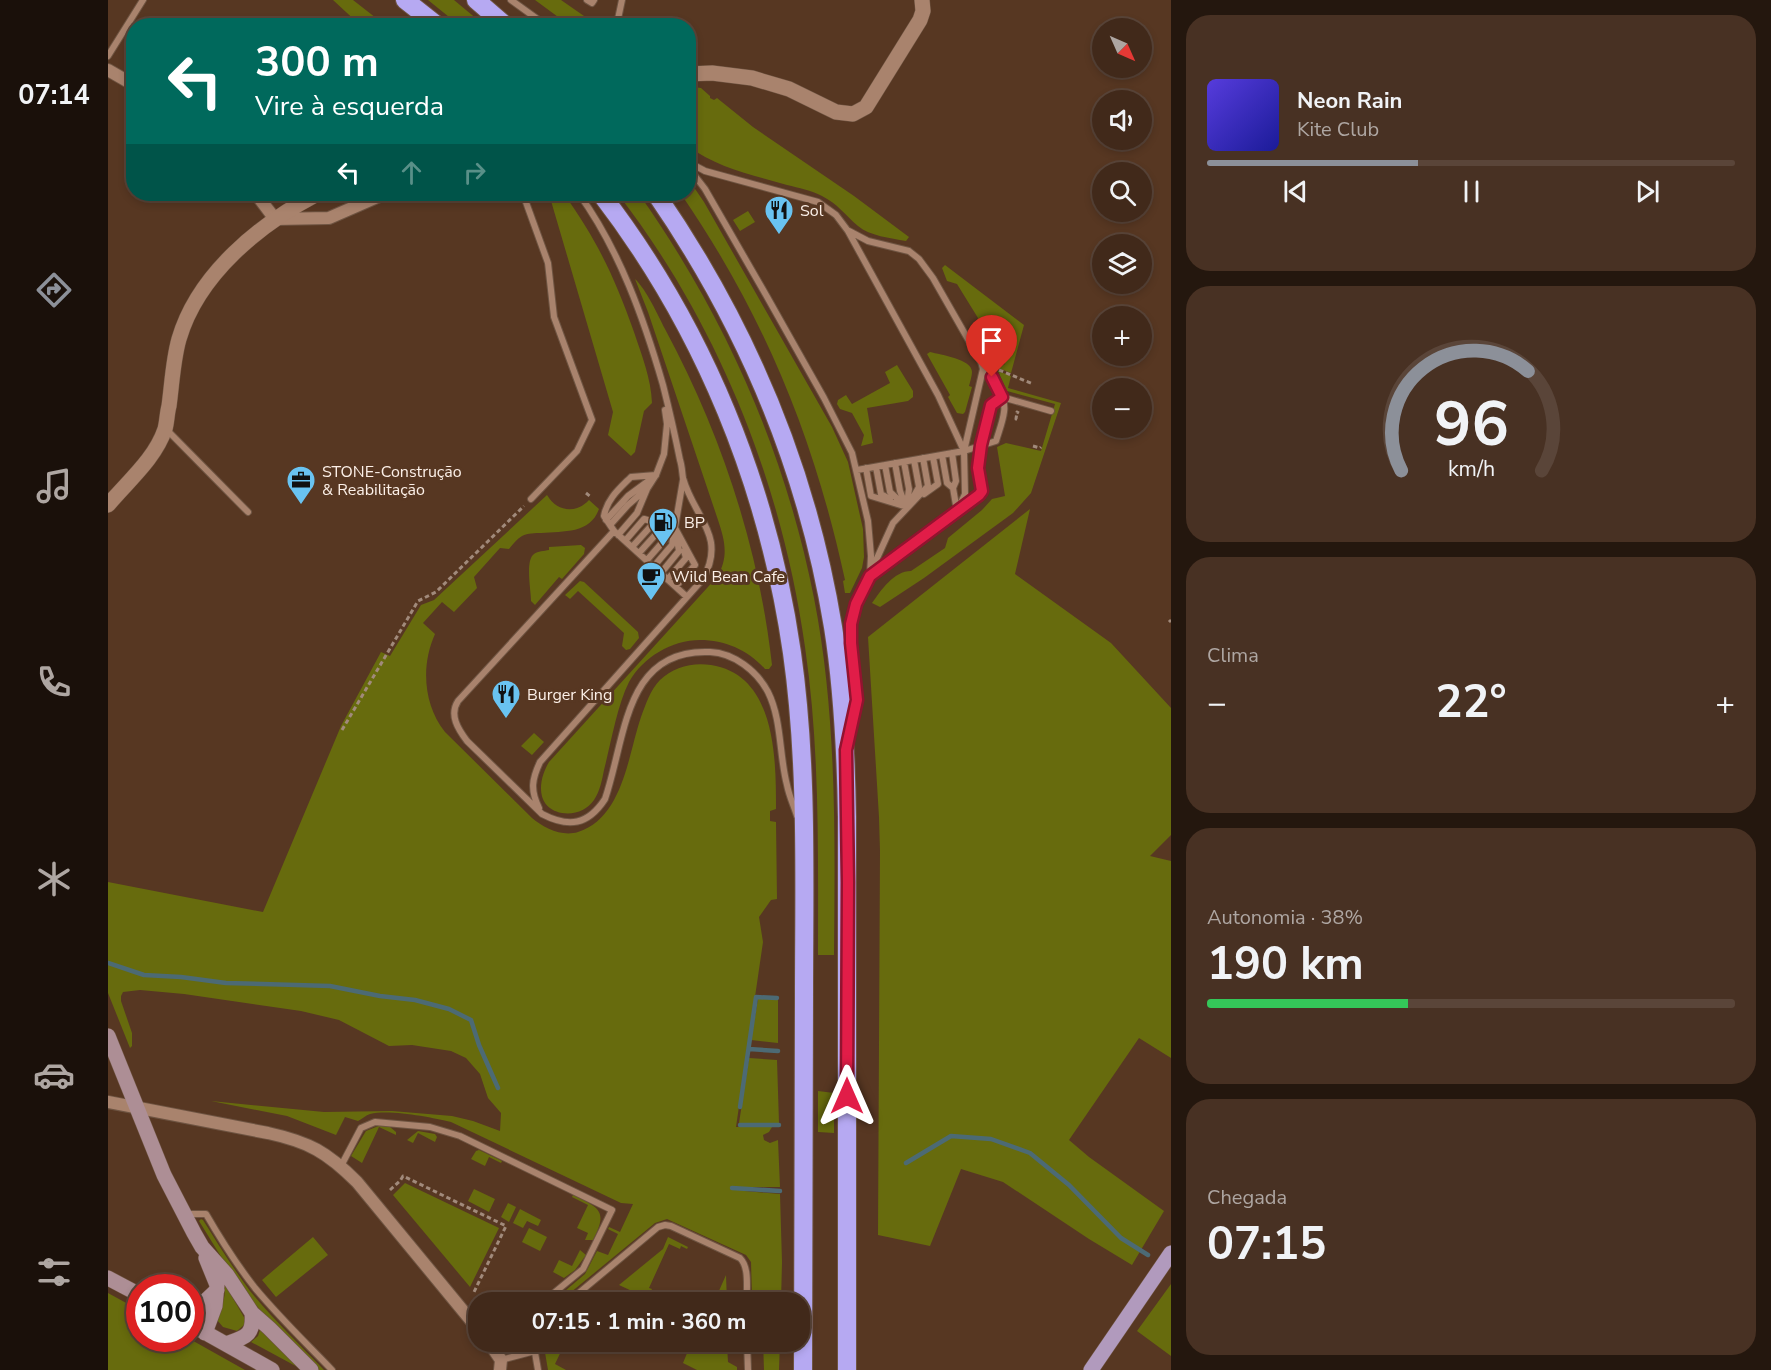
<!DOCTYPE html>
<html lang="pt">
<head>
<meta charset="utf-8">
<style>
  :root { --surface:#41291a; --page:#483123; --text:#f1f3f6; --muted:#aea6a2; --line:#5a4539; --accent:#8c9099 }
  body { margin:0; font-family:"Nunito Sans",sans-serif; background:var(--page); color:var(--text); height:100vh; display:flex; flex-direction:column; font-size:22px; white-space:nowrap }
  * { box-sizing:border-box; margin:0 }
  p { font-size:20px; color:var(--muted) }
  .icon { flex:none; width:33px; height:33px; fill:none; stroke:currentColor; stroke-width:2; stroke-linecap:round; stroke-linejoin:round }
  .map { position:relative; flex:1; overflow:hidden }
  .drawer { display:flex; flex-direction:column; gap:15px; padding:15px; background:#24170e; width:600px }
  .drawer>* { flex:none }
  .banner { position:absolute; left:18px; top:18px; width:570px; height:183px; border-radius:24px; box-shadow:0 3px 9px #0003,0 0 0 2px var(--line); background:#00695c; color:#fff; overflow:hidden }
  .needle { width:39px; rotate:135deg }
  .buttons { position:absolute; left:984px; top:18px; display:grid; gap:12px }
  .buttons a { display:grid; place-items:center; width:60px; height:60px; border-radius:50%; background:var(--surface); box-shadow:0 3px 9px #0003,0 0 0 2px var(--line); font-size:30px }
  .speed { position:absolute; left:18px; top:1274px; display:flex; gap:12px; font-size:30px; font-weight:700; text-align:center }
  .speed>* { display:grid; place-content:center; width:78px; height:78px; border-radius:50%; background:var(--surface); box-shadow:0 3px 9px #0003,0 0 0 2px var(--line); line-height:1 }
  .speed .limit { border:9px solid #d22; background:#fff; color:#111 }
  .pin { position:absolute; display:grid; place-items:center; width:51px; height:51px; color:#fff; margin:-62px -26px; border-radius:50% 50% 50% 0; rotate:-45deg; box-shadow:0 0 6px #0007 }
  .pin .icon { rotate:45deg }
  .me { position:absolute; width:66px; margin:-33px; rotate:0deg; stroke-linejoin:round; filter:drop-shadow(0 0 4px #0008) }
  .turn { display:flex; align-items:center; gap:21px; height:126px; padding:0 30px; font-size:27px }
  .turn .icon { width:78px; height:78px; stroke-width:2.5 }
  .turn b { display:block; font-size:42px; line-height:51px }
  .lanes { display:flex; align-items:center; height:57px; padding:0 30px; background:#0003; justify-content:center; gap:30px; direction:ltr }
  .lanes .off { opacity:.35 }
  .big { font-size:45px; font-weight:700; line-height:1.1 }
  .drawer .tile { flex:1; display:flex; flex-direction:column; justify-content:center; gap:9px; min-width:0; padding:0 21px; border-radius:24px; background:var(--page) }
  .drawer .dial { align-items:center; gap:0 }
  .dial svg { height:156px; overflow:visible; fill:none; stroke:var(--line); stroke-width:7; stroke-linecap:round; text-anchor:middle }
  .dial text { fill:var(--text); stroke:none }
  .song { display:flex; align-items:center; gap:18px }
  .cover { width:72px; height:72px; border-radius:9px; background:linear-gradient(135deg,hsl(250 70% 55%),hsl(240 70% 35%)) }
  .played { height:6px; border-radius:3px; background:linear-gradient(90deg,var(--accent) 40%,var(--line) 40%) }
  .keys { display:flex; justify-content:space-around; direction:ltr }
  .heat { display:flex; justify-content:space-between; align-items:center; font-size:33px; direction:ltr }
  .charge { height:9px; border-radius:4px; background:linear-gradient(90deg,#34c759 38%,var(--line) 0) }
  .trip { position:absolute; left:360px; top:1292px; width:342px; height:60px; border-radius:24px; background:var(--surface); box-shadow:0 3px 9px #0003,0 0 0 2px var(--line); font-weight:700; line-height:60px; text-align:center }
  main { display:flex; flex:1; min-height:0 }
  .tab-bar { display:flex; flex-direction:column; width:108px; justify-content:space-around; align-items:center; background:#1a100a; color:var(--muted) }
  .tab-bar .icon { width:42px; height:42px }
  .tab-bar .on { color:var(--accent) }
  .tab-bar b { font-size:27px; color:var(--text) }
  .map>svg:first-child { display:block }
  .green { fill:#676b0d }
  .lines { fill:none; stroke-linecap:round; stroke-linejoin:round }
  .stream { stroke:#4c6a74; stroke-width:4.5 }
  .service-casing { stroke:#6e5442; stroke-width:8 }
  .minor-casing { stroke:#6e5442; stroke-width:14 }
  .tertiary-casing { stroke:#6e5442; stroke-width:16 }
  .secondary-casing { stroke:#6e5442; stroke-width:16 }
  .primary-casing { stroke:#6e5442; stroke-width:16 }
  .motorway-casing { stroke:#6e5442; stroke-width:20 }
  .path { stroke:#a18a7b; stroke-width:3; stroke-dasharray:4.5 3; stroke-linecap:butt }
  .service { stroke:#a9836d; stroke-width:6 }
  .minor { stroke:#a9836d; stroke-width:12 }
  .tertiary { stroke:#a9836d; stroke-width:15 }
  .secondary { stroke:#ad8e95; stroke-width:15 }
  .primary { stroke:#b19abd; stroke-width:15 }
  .motorway { stroke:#b6a9f2; stroke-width:18 }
  .route-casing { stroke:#92132f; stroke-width:15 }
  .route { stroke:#e11d48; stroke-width:10 }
  .labels { text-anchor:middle; stroke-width:6; stroke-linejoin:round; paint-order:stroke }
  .poi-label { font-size:16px; fill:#fcf0e8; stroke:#573722; text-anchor:start }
</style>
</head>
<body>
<main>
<nav class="tab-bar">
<b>07:14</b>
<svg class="icon on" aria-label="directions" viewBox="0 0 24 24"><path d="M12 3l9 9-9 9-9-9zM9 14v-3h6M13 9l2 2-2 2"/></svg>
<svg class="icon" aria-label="music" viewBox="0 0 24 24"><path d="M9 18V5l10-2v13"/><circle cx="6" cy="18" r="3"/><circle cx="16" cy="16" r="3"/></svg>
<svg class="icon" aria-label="phone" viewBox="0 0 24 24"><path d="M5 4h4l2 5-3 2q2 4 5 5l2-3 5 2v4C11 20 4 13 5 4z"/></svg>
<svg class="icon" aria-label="climate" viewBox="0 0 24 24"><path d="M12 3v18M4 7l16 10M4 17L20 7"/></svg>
<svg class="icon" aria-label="car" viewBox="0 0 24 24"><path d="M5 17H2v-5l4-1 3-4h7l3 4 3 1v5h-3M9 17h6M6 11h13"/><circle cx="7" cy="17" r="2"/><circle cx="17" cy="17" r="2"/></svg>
<svg class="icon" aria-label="filters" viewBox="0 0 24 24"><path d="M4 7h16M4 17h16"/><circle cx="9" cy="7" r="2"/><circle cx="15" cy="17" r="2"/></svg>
</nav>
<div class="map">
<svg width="1063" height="1370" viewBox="0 0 1063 1370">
  <rect width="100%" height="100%" fill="#573722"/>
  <!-- green -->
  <path class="green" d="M225 0H245L277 25H252Z
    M320 0H346L376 25H351Z
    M427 0H453L489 25H461Z
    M585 87 593 88 602 96V98L606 100 609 98 645 127 746 196 801 237 798 241C782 238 762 236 750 226 737 215 730 204 714 196 703 190 691 188 679 185 645 175 609 168 580 146L581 89H585Z
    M581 180 596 202 724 427 740 462 755 529 756 557 754 568 742 593H737L735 581 737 580C706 437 656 315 573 194H580Z
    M441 194H456C489 240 507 278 526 332 534 356 543 378 544 403L536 411 527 452 523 456 500 435 505 412Z
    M510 194H531C617 316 677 451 706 598 729 715 727 836 726 955H710C710 853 712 749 697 647 674 484 611 325 510 194Z
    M640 211 647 222 632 231 625 220Z
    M837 265 916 325 903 373 890 368 897 364 893 356 902 351 889 328 874 336 868 325 870 318 849 284 839 281 834 268Z
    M527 279C538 289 550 315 557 329 613 433 651 548 664 665L661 669H657C640 650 617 640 592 640 564 640 535 657 521 682 509 706 503 743 496 770 494 780 492 791 486 800 479 810 467 815 454 813 427 808 430 780 441 762L609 577C621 557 617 541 610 520L540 312Z
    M822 352C833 355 864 359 864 372 864 376 862 382 861 386L864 387 857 412 855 414 849 413 840 397 842 395 819 354Z
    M789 365 805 391V397L800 401 759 408 765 443 753 446 756 435 744 413 732 409 729 404 730 400 738 395 744 404 782 383 777 372Z
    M890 371 903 376 900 388 953 403 923 493 905 513 816 578 772 607 764 603C773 590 786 571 803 571L837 548 840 538 874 510 884 499 897 496 889 447 898 443 933 451 947 404 899 391Z
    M439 495C449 512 468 514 481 500L491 509C482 534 456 531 433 533 427 533 420 533 414 536 409 539 405 544 401 549L392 548 366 577 369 588 346 612 334 602 315 623 327 634C313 665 315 704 337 732L424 818C436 828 454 837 470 832 515 818 520 755 533 717 538 704 542 690 552 680 565 667 585 662 603 665 668 675 668 758 668 809L662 811V821L668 822 669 899 663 900 651 917 655 942 628 1127H664L661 1132 655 1135 656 1140 662 1143 670 1140 672 1187H637V1191L672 1194 674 1262 673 1302H654V1291L644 1297 643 1262 638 1255 559 1219 547 1223 451 1302H444L477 1274 489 1251 500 1255 510 1234 500 1229 501 1227 512 1232 525 1204 513 1203 343 1122C323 1117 281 1109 262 1114 258 1115 254 1119 250 1121L237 1117 228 1135 179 1116 103 1101 216 1112 284 1111 344 1116 365 1121 392 1131 393 1113 380 1098 372 1074 358 1058 343 1051 304 1045 281 1046 231 1020 193 1011 76 994 32 990 15 992 13 996V1001L24 1033V1046L22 1048 0 993V882L155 912 233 726 273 652 282 656 313 605 326 600Z
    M922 509 907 574 1003 643 1063 708V835L1042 856 1063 861V1058L1031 1038 961 1140 981 1157 1056 1211 1024 1265 981 1239 895 1182 853 1169 822 1246 770 1235 772 851 771 817 760 637Z
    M473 545 477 548 476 554 454 579 451 577 427 605 423 601C423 591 417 560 426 554 430 551 436 551 441 550V547Z
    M472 581 476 582 530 632 531 638 522 649 518 650 514 646 516 633 470 591 462 599 457 595Z
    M426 733 436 742 424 755 413 746Z
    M650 999H670V1043L643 1040Z
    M641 1058 669 1060 671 1123H631Z
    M710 1091 726 1093V1133L710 1132Z
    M273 1125 282 1127 288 1132V1135L271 1127 254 1163 243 1156 258 1131Z
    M310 1131 327 1134 329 1137 327 1142 310 1133 305 1143 299 1140Z
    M371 1150 394 1161 393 1163 381 1157 377 1166 363 1159 368 1151Z
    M297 1183 391 1228 362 1287 285 1195Z
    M366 1189 387 1199 381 1212 360 1201Z
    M465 1195C492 1208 500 1211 485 1240H477L480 1233 469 1228 480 1205 464 1197Z
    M400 1203 408 1207 401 1222 393 1217Z
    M412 1209 433 1220 430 1226 419 1221 415 1228 405 1223Z
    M93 1219 95 1220C110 1244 125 1268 142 1291 165 1319 191 1344 216 1370H210L153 1311 138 1293 112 1255 91 1221Z
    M421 1228 439 1237 432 1251 414 1242Z
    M205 1237 220 1255 168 1297 154 1280Z
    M560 1237 580 1247 579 1249 573 1246 572 1249 561 1244 541 1288 544 1289 539 1298 511 1285 555 1249Z
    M472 1250 478 1255 467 1270 456 1278 445 1272 451 1260 464 1266Z
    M618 1275 619 1302H606Z
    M112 1276 137 1319 136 1325 129 1331 115 1327 109 1320C111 1298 123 1303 112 1276Z
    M1063 1284V1356L1029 1331Z
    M505 1290 530 1302H491Z
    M0 1293 31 1310 32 1338H80L137 1370H0Z
    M153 1327 195 1370 143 1342 150 1336Z
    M435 1341H458L447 1364 458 1370H440Z
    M584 1341H613L619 1344 620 1362 629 1367V1370H589L575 1363Z
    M655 1341H672L671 1370H656Z"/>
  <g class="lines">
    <!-- stream -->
    <path class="stream" d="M0 963 36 975 73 977 118 983 222 986 272 996 307 1000 341 1009 363 1020 371 1045 390 1088
      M641 1049 670 1051
      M632 1107 648 997 669 998
      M632 1125H671
      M798 1163 843 1136 883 1139 922 1153 961 1185 1013 1238 1040 1255
      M624 1188 672 1191"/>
    <!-- service casing -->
    <g class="service-casing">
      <path id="service" d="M403 0 439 26
        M479 0 484 3 486 0
        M512 26 510 19 514 0
        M0 56 35 0
        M580 162 597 171 710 202 728 215 740 231 830 395 856 451
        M580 167 597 189 658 295 716 398 744 453 760 521 763 556 762 576 749 604 743 624V643L749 701 743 727
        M415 194 440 263 446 317 484 420 469 451 423 499
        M741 231 760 241 801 251 811 259 825 278 873 362 875 369 856 451 857 494 849 511
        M894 397 943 411
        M58 429 140 512
        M844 453 848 481 845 488
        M834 455 839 483 845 488 849 511
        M796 462 801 489 799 504
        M787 463 792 491 797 504
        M777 465 782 492 796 505
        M768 467 773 494 782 499
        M758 468 763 496 799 507
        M749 470 856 451 888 441C891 431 895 421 896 412 899 397 882 375 874 363
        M548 475 523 477C511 489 499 499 496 516L506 531 579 597
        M816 494 830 484 825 457
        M804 499 811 487 806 460
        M498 520 520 496 543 479
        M502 525 520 505 536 491
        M506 531 350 701C341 715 350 729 359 741L434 814C461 828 480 825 497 799 518 738 516 648 602 652 626 653 649 671 660 692 674 720 671 755 679 785 681 796 686 806 689 816
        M510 535 529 513 539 489 548 475 556 454 559 424 557 410
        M517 541 536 519 567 528 587 565 568 586
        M524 547 543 526 552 527
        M531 553 550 532 567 528
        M539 560 567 528
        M546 566 564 545 575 480
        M765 567 785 523 820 486 815 458
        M553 573 571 551 568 534
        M762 576 871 495 874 491 870 468 873 445 883 405 894 397
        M560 579 578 558 576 551
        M431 808C422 790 424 779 432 762L595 579C619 535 586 518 575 478 574 472 574 466 572 460 567 435 561 409 555 385 536 319 511 249 471 194
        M233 1166 253 1128 267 1122 322 1127 352 1136 504 1210 475 1269 435 1302
        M78 1214H98C113 1240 129 1265 147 1288 171 1317 198 1343 224 1370
        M460 1302 550 1227 557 1225 563 1226 632 1258C642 1268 638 1289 639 1302
        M425 1341 430 1370
        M639 1341 640 1370
        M393 1360 427 1351"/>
    </g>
    <!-- minor casing -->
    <g class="minor-casing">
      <path id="minor" d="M0 70 26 85
        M148 194 167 219 221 218 276 194
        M0 1102 160 1133C201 1142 219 1152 249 1182L370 1329
        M380 1341 393 1360 392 1370"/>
    </g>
    <!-- tertiary casing -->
    <g class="tertiary-casing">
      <path id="tertiary" d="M580 74 604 73 644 78 681 89 728 112 745 114 758 107 812 20 815 11 814 0
        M0 505C20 481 47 459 57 429 59 422 59 413 61 406 64 384 65 360 71 339 90 274 152 224 209 194"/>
    </g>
    <!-- secondary casing -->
    <g class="secondary-casing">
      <path id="secondary" d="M0 1036 56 1175 86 1233 94 1247 119 1275 144 1313 161 1328 203 1370
        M0 1278 32 1295
        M82 1311 92 1306 109 1290
        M82 1324 164 1370
        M97 1333 107 1306 109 1285 98 1258
        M118 1344C137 1337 146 1336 144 1313"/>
    </g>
    <!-- primary casing -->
    <g class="primary-casing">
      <path id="primary" d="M983 1370 1063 1253"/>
    </g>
    <!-- motorway casing -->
    <g class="motorway-casing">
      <path id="motorway" d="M297 0 330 26
        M368 0 398 26
        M493 194C596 328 660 486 684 653 700 766 696 882 696 996 695 1121 696 1245 695 1370
        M548 194C639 326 699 468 725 627 735 690 738 753 739 817V1370"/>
    </g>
    <!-- path -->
    <path class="path" d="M891 370 925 384
      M909 419H908L909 412 911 413
      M925 446 932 448 933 447
      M478 493 483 497
      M1061 620 1063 622
      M234 730 310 601 328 592 416 506
      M282 1190 292 1181 295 1176 398 1226 366 1292"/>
    <!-- service -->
    <use href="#service" class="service"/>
    <!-- minor -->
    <use href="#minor" class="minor"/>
    <!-- tertiary -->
    <use href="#tertiary" class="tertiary"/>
    <!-- secondary -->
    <use href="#secondary" class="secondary"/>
    <!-- primary -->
    <use href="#primary" class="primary"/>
    <!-- motorway -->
    <use href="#motorway" class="motorway"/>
  </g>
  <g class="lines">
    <!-- route casing -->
    <g class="route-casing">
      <path id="route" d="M739 1096 740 882 738 750 749 700 743 643V624L748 604 762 576 871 495 874 491 870 468 873 445 883 405 894 397 884 377"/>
    </g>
    <!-- route -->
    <use href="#route" class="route"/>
  </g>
  <!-- icons -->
  <defs>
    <g id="restaurant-pin" transform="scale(1.5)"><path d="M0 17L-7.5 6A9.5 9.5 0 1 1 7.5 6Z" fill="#69c3f1" stroke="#573722"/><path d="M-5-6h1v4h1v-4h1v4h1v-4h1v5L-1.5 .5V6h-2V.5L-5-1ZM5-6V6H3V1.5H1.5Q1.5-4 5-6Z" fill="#111"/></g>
    <g id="office-pin" transform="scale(1.5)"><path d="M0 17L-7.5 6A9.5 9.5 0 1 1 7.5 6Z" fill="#69c3f1" stroke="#573722"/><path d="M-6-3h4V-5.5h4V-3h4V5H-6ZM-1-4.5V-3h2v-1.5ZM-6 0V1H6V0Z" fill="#111"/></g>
    <g id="fuel-pin" transform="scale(1.5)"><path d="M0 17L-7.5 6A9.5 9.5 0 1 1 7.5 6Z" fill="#69c3f1" stroke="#573722"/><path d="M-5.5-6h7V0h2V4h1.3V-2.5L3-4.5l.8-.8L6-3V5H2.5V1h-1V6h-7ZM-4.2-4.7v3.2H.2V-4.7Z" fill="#111"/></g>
    <g id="cafe-pin" transform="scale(1.5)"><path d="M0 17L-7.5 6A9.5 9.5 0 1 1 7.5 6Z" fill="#69c3f1" stroke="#573722"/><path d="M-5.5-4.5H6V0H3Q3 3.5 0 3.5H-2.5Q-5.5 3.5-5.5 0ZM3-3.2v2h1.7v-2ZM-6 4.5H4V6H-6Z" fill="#111"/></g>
  </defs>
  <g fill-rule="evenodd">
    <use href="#restaurant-pin" x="671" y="210"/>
    <use href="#office-pin" x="193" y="480"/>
    <use href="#fuel-pin" x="555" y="522"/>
    <use href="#cafe-pin" x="543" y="576"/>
    <use href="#restaurant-pin" x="398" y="694"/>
  </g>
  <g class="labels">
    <!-- poi labels -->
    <g class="poi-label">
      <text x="692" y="216">Sol</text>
      <text x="214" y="477">STONE-Construção<tspan x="214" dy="18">&amp; Reabilitação</tspan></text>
      <text x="576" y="528">BP</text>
      <text x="564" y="582">Wild Bean Cafe</text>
      <text x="419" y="700">Burger King</text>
    </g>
  </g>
</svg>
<div class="buttons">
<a><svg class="needle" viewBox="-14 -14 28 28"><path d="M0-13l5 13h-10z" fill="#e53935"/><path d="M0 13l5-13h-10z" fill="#aea6a2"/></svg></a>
<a><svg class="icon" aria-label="sound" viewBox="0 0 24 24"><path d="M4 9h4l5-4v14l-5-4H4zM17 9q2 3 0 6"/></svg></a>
<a><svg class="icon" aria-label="search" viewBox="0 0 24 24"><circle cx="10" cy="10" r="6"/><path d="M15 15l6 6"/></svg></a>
<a><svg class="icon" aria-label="layers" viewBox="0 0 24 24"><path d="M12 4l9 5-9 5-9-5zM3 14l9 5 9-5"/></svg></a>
<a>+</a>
<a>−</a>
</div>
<div class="speed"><div class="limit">100</div></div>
<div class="pin" style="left:884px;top:377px;background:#d93025"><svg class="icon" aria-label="arrive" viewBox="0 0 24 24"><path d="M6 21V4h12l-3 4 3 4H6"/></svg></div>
<svg class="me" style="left:739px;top:1096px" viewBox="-20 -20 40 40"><path d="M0-17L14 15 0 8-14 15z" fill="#e11d48" stroke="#fff" stroke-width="4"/></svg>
<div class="trip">07:15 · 1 min · 360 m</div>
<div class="banner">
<div class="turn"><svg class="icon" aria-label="left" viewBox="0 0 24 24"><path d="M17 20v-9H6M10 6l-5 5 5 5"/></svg><div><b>300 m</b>Vire à esquerda</div></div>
<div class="lanes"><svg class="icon" aria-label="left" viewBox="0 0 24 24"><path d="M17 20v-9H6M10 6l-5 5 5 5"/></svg><svg class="icon off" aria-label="ahead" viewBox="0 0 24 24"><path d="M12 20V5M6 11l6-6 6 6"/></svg><svg class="icon off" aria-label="right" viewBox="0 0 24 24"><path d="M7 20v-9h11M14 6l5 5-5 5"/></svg></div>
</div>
</div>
<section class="drawer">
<div class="tile">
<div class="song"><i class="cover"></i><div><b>Neon Rain</b><p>Kite Club</p></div></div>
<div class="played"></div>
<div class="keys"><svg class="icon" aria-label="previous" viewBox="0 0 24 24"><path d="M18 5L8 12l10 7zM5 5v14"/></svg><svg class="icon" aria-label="pause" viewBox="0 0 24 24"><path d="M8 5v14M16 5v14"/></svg><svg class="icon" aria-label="next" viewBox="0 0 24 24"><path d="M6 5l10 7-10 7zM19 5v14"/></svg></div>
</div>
<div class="tile dial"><svg viewBox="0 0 100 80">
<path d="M14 69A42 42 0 1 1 86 69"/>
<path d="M14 69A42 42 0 0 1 79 18" stroke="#8c9099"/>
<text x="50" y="56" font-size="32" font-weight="700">96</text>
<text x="50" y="72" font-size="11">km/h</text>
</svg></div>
<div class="tile"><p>Clima</p>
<div class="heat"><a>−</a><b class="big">22°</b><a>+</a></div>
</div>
<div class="tile"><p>Autonomia · 38%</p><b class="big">190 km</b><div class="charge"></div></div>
<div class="tile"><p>Chegada</p><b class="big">07:15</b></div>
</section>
</main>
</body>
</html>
